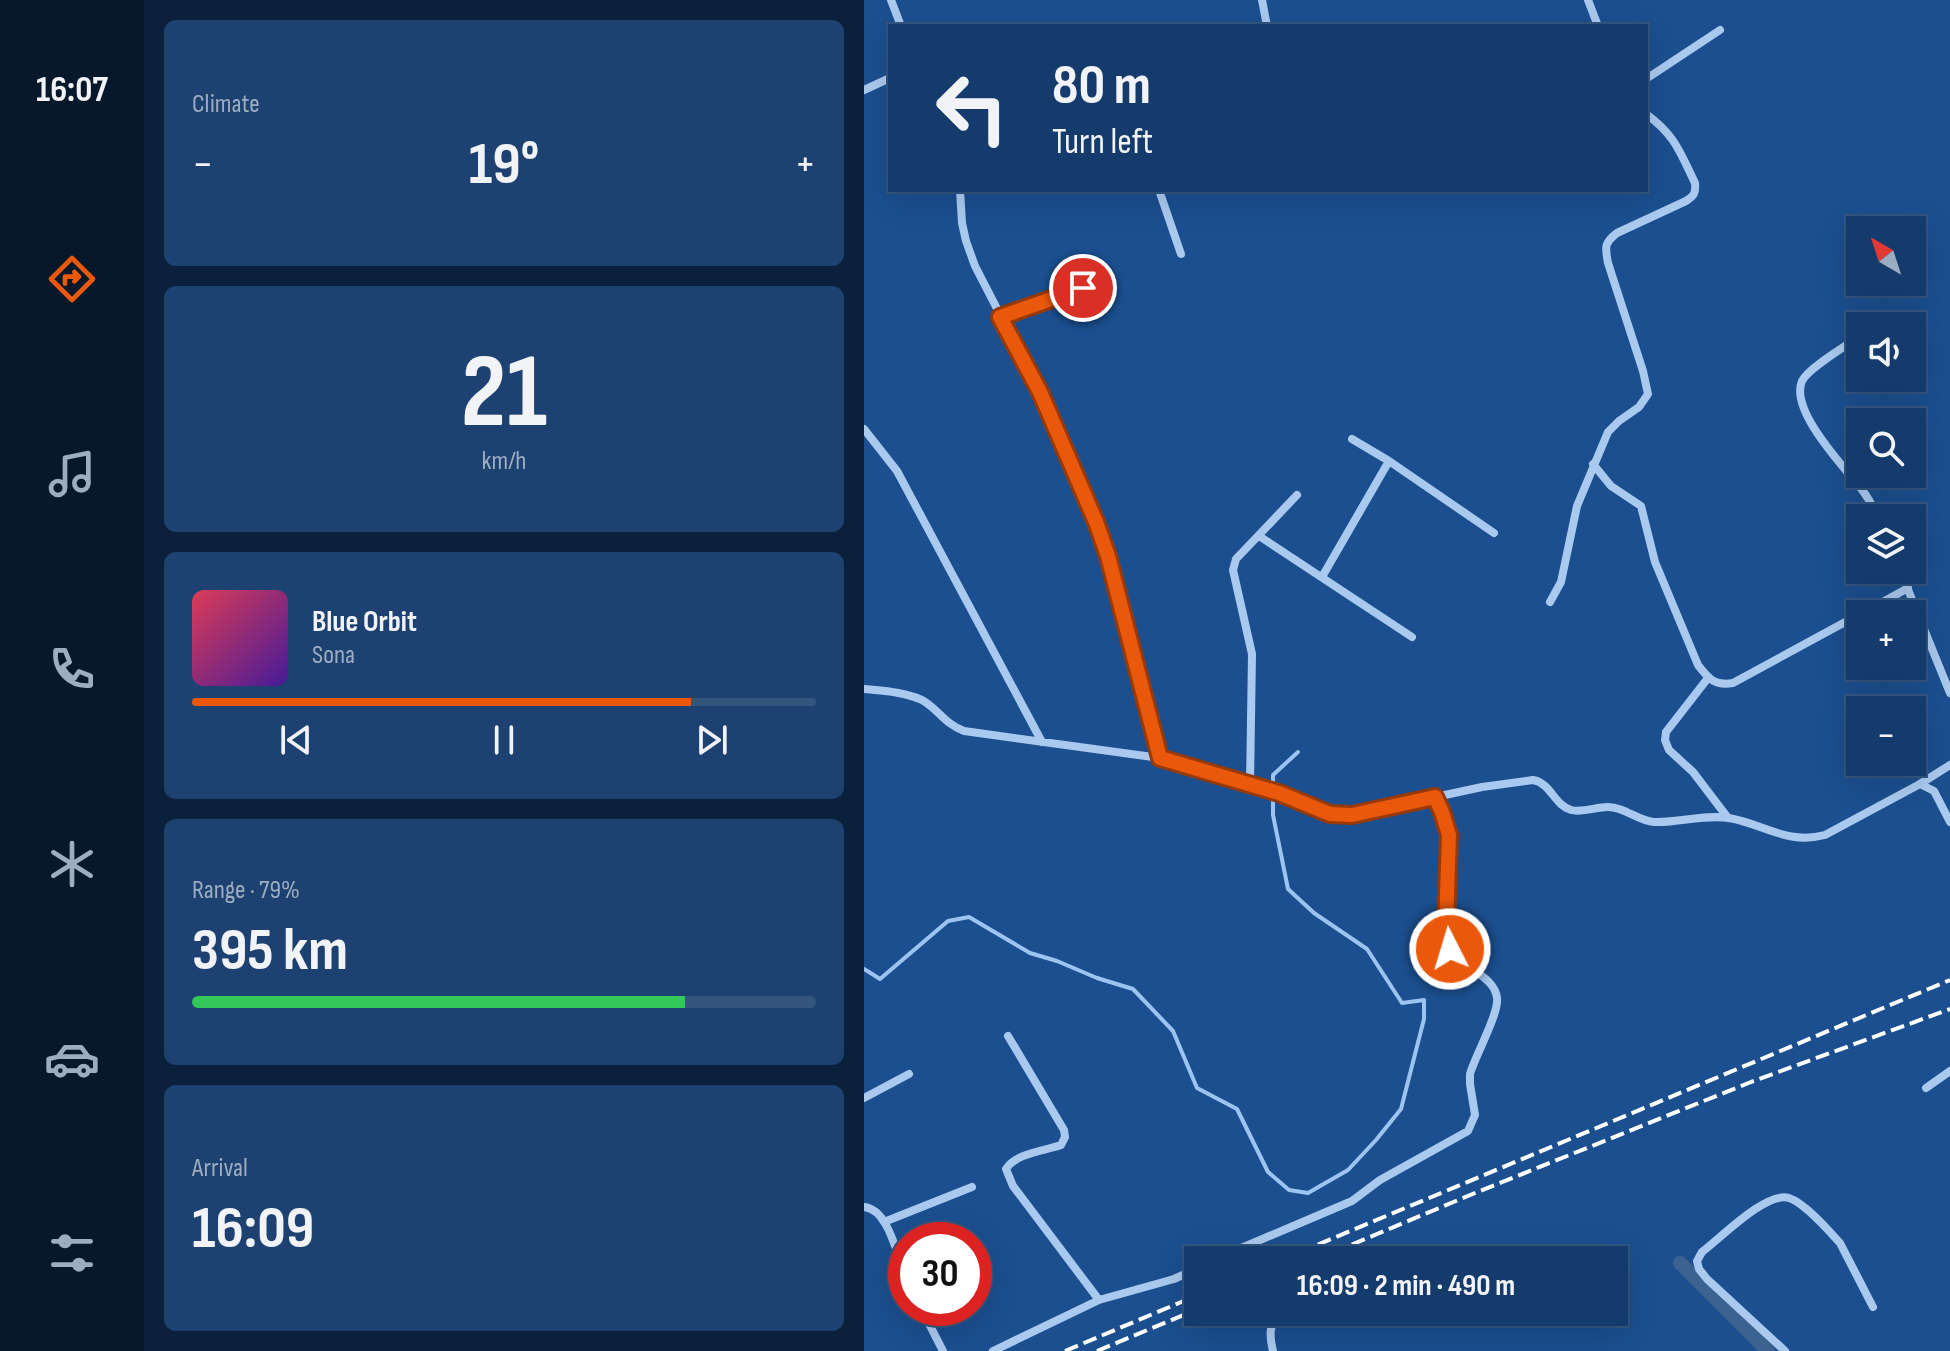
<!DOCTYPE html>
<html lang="en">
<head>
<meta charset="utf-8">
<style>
  :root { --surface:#143b6b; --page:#1d4271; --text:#f1f3f6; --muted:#9dadc1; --line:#33557e; --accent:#ea580c }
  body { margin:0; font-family:"Sofia Sans Condensed",sans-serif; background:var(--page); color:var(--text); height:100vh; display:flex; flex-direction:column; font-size:30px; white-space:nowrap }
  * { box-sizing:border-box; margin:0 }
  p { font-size:26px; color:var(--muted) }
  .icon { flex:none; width:44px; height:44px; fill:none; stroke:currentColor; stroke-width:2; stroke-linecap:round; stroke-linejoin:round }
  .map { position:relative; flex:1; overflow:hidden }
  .panel { display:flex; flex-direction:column; gap:20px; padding:20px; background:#0b203b; width:720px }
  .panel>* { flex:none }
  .banner { position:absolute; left:24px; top:24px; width:760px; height:168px; border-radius:0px; box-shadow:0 8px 32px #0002,0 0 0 2px var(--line); background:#143b6b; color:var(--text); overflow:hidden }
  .needle { width:52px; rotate:321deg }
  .tools { position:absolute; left:982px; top:216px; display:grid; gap:16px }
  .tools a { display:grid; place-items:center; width:80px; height:80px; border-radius:0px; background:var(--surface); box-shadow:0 8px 32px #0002,0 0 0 2px var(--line); font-size:40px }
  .speed { position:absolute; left:24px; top:1222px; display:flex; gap:16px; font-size:40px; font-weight:700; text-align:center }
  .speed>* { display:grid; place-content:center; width:104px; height:104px; border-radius:50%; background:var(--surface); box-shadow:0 8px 32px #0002,0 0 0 2px var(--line); line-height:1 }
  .speed .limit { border:12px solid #d22; background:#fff; color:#111 }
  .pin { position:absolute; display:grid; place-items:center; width:68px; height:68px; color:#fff; margin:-34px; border:4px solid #fff; border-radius:50%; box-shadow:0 2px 8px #0007 }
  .me { position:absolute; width:88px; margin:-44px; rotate:355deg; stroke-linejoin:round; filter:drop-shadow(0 0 6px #0008) }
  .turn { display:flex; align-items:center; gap:28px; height:168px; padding:0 32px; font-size:36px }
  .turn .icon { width:104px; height:104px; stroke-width:2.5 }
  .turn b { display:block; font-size:56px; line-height:68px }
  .big { font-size:60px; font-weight:700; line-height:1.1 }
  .panel .tile { flex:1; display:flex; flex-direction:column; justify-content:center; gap:12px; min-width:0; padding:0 28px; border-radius:12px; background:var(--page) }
  .panel .dial { align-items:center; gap:0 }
  .dial b { font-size:104px; line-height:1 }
  .song { display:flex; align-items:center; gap:24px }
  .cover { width:96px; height:96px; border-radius:12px; background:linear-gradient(135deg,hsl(350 70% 55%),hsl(260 70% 35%)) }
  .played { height:8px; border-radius:4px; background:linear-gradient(90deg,var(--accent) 80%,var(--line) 80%) }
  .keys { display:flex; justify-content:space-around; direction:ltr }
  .heat { display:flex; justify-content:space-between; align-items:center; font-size:44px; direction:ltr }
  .charge { height:12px; border-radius:6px; background:linear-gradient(90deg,#34c759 79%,var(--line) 0) }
  .trip { position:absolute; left:320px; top:1246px; width:444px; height:80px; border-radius:0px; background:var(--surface); box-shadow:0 8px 32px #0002,0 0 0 2px var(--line); font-weight:700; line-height:80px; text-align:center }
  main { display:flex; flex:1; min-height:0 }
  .tab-bar { display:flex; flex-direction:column; width:144px; justify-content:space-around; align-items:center; background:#08182b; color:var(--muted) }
  .tab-bar .icon { width:56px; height:56px }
  .tab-bar .active { color:var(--accent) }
  .tab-bar b { font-size:36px; color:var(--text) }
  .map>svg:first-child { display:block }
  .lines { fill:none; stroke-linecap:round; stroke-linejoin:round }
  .stream { stroke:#9cc4f0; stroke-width:4 }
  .canal { stroke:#3c6290; stroke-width:14 }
  .minor { stroke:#a9c9ee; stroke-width:8 }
  .rail { stroke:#fff; stroke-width:4; stroke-dasharray:14 6; stroke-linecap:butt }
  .route-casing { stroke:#983908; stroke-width:20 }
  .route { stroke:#ea580c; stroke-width:14 }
</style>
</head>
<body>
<main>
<nav class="tab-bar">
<b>16:07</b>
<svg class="icon active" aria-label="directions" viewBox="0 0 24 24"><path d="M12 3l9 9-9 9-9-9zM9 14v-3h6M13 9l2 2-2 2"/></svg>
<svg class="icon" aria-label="music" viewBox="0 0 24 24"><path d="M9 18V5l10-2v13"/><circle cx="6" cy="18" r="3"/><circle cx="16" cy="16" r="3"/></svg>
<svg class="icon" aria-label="phone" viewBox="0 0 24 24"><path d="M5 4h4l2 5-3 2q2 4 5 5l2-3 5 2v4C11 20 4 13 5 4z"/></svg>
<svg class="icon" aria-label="climate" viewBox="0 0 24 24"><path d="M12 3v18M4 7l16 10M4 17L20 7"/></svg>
<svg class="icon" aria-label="car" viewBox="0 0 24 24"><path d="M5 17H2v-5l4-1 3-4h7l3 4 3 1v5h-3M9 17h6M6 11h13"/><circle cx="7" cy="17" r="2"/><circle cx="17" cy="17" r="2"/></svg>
<svg class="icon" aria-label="filters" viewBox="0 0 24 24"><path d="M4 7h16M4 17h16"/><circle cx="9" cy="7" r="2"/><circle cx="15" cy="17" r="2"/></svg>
</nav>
<section class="panel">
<div class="tile"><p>Climate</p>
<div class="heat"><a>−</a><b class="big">19°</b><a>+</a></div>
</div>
<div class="tile dial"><b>21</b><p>km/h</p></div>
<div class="tile">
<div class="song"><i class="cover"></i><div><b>Blue Orbit</b><p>Sona</p></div></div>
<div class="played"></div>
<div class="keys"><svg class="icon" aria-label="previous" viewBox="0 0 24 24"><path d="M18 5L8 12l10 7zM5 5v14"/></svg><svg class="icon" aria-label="pause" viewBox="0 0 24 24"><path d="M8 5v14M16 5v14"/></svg><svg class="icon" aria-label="next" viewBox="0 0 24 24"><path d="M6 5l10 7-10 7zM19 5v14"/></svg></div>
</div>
<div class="tile"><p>Range · 79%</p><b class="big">395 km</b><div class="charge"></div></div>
<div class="tile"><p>Arrival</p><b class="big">16:09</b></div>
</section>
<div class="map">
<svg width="1086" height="1351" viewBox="0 0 1086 1351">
  <rect width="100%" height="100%" fill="#1b4f8f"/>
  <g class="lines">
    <!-- stream -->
    <path class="stream" d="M0 969 16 979 84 921 105 917 166 953 193 961 233 978 269 989 309 1031 333 1088 373 1109 404 1172 425 1190 444 1193 484 1170 512 1140 537 1109 560 1019V1000L538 1003 503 949 450 913 424 889 409 815V775L434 752"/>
    <!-- canal -->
    <path class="canal" d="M816 1263 904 1351"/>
    <!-- minor -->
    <path class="minor" d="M27 0 37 26
      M398 0 403 26
      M724 0 734 26
      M782 79 856 30
      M0 90 26 78
      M96 190 98 223 102 241 111 266 176 392 232 522 244 556 296 758
      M295 190 317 254
      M136 317 219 288
      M1011 326 1025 317
      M996 336C982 346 944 368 938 381 925 411 982 469 999 491 1005 499 1010 509 1014 518
      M0 429 33 471 178 742
      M488 439 525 461 630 533
      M729 464 747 486 777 506 791 562 834 665C845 679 850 686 869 683L996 614
      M395 536 548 637
      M1036 570 1086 693
      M458 577 525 461
      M686 602 697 582 713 506 744 432 755 421 775 407 784 394 779 371 744 263C741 247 740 243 753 233L822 201C830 196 832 193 831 183 816 152 811 135 782 114
      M997 614 1044 588
      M844 678 802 732 801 740 805 750 829 772 864 818
      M0 689C19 691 41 692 58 700 74 709 81 724 100 731L296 758 415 793 466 814 488 815 618 787 669 780C687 783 690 805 707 810 718 813 732 807 744 807 761 807 774 821 790 822 815 823 840 814 865 818 900 824 923 845 961 835L1056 784 1086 765
      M1056 784 1070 791 1086 822
      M386 785 388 654 369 570 372 559 433 495
      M144 1036 200 1130 201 1137 197 1145C180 1151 152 1153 142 1169L149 1186 235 1300
      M1062 1088 1086 1071
      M0 1098 45 1074
      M0 1207C25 1209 33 1257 42 1277
      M20 1222 108 1187
      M349 1260 488 1201 516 1180 604 1131 611 1115 606 1084V1074C611 1056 635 1014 633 998 630 973 592 968 585 944 581 932 583 919 583 907 583 885 588 845 583 826 581 816 575 807 571 797
      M57 1308 79 1351
      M129 1351 235 1300 310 1279 334 1268
      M409 1351C405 1334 404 1323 420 1312
      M921 1351 843 1279 835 1269 833 1261 838 1252C857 1238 902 1191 925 1198 941 1203 965 1231 976 1243L1009 1307"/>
    <!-- rail -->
    <path class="rail" d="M417 1260 1086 980
      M451 1260 611 1193 887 1082 1086 1009
      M201 1351 334 1295
      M233 1351 334 1309"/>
  </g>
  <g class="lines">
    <!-- route casing -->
    <g class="route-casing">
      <path id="route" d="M219 288 136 317 176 392 232 522 244 556 296 758 415 793 466 814 488 815 571 797 578 812 585 835 582 925 586 949"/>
    </g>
    <!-- route -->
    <use href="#route" class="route"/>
  </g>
</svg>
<div class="tools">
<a><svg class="needle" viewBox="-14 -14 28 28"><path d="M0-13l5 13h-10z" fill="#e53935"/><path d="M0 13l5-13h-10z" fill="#9dadc1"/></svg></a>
<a><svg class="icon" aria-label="sound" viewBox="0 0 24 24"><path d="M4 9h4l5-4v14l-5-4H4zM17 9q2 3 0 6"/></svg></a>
<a><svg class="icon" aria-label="search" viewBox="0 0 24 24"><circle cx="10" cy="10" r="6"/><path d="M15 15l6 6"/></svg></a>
<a><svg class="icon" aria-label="layers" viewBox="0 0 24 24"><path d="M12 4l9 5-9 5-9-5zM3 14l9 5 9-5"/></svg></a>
<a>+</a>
<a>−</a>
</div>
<div class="speed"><div class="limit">30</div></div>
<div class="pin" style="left:219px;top:288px;background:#d93025"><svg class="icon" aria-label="arrive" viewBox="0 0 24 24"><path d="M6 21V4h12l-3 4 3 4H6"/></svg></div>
<svg class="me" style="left:586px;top:949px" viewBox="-20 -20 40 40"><circle r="17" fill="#ea580c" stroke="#fff" stroke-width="3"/><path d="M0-11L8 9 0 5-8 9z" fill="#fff"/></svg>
<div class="trip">16:09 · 2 min · 490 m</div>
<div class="banner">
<div class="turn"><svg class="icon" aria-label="left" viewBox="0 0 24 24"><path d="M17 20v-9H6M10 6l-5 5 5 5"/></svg><div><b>80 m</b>Turn left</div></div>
</div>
</div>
</main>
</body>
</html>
